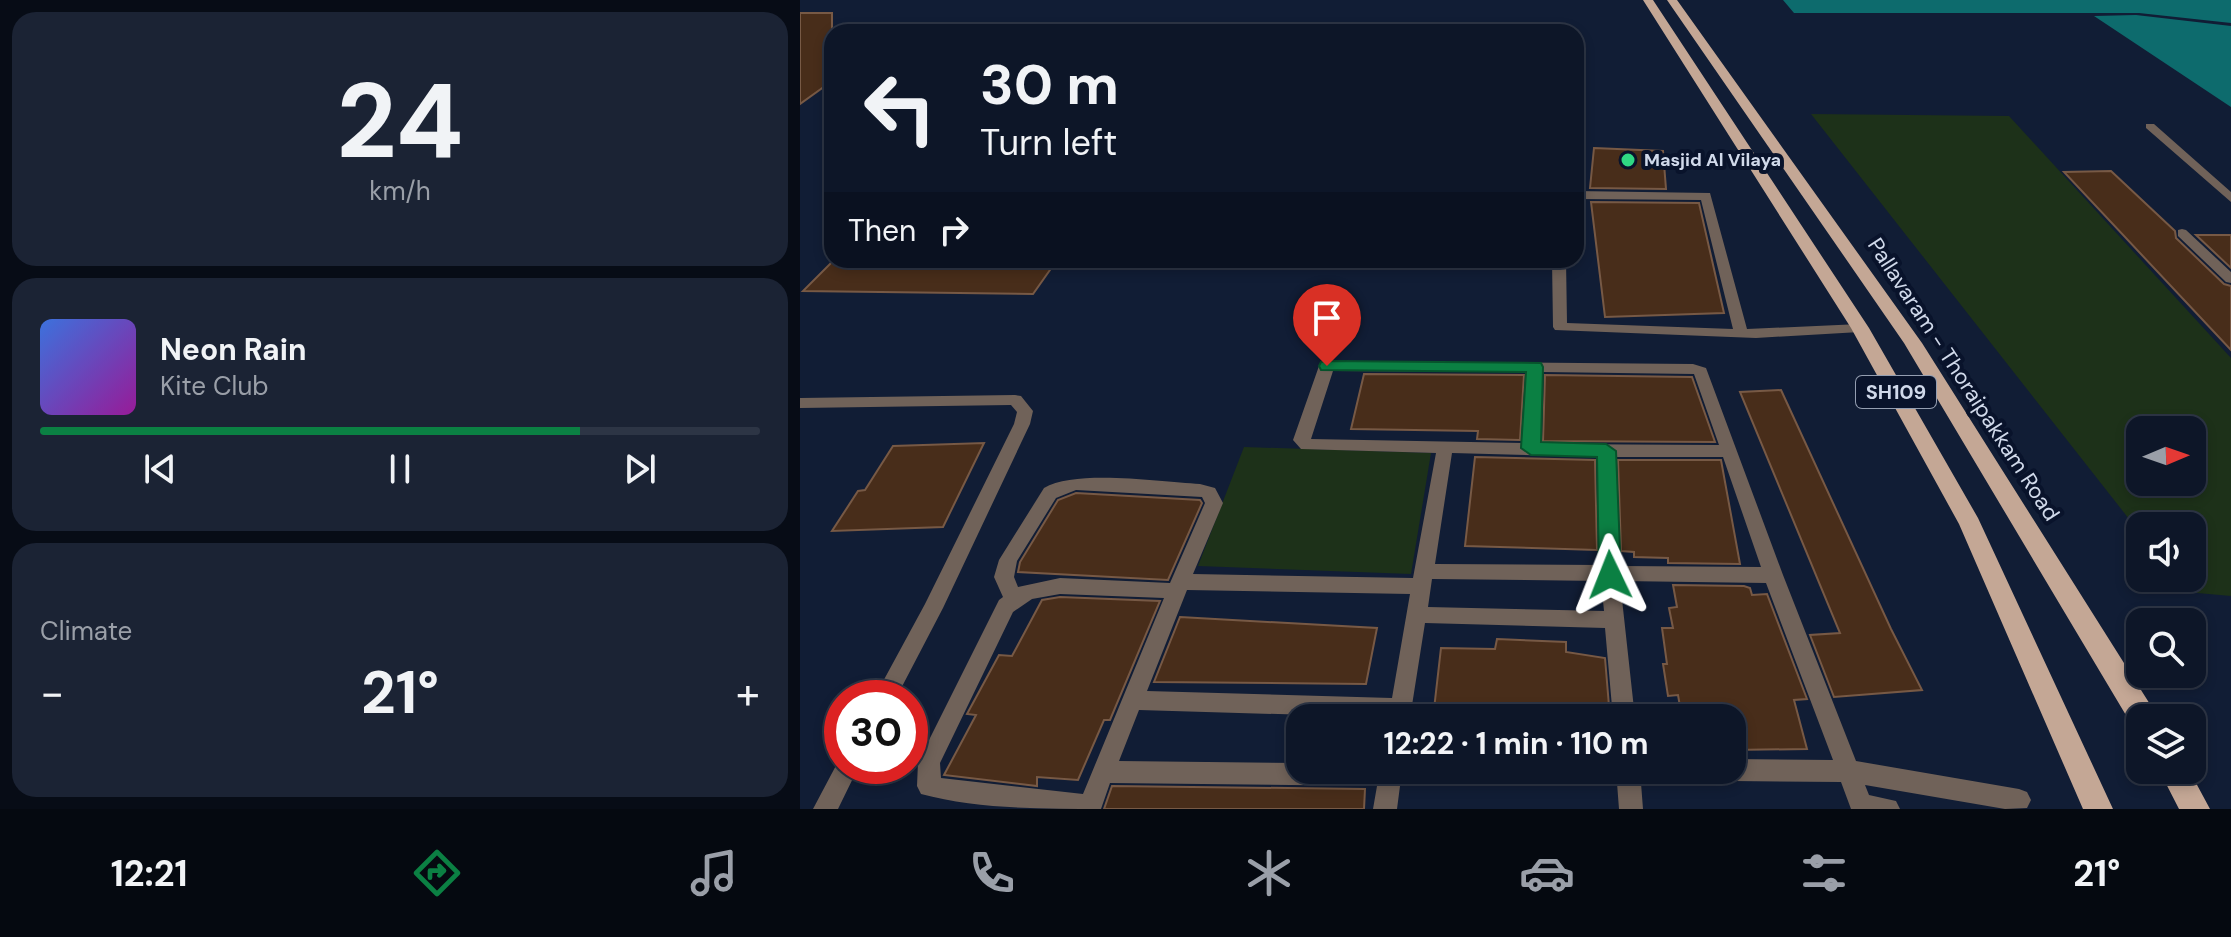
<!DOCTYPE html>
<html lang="en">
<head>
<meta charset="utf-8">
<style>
  :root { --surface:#0d1628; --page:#1b2334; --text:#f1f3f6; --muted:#9a9fa8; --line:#2d3545; --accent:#0b8043 }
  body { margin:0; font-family:"DM Sans",sans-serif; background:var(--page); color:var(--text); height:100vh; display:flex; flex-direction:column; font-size:30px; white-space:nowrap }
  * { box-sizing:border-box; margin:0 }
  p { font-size:26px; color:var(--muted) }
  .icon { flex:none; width:44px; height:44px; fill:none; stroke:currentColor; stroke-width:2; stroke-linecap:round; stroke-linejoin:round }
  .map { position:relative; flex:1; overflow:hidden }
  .drawer { display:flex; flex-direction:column; gap:12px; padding:12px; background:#070c16; width:800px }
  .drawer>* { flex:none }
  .guide { position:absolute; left:24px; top:24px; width:760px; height:244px; border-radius:24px; box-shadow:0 4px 12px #0003,0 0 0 2px var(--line); background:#0d1628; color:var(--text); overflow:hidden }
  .needle { width:52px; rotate:88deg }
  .controls { position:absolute; left:1326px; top:416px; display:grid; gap:16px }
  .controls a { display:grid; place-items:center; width:80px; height:80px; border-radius:16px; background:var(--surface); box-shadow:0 4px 12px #0003,0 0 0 2px var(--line); font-size:40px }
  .speed { position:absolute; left:24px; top:680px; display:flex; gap:16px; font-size:40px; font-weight:700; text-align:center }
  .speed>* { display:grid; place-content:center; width:104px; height:104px; border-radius:50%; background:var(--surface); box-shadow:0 4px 12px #0003,0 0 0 2px var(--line); line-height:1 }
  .speed .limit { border:12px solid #d22; background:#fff; color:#111 }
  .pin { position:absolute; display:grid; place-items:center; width:68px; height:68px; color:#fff; margin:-82px -34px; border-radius:50% 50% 50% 0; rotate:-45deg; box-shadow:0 0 8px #0007 }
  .pin .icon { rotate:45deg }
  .me { position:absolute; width:88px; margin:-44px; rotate:358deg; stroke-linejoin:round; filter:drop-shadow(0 0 6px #0008) }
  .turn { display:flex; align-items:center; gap:28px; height:168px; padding:0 24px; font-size:36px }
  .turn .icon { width:104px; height:104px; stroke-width:2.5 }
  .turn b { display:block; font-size:56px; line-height:68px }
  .then { display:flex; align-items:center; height:76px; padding:0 24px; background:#0003; gap:16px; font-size:30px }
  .big { font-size:60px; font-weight:700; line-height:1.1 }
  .drawer .widget { flex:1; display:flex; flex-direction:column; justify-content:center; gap:12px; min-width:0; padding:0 28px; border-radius:24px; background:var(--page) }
  .drawer .dial { align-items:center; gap:0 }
  .dial b { font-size:104px; line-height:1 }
  .song { display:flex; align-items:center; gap:24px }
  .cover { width:96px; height:96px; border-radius:12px; background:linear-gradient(135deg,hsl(220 70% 55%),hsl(300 70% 35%)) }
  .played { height:8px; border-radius:4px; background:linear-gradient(90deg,var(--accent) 75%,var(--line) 75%) }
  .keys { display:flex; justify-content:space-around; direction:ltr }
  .heat { display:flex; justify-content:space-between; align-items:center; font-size:44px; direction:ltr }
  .trip { position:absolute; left:486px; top:704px; width:460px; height:80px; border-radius:24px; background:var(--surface); box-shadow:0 4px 12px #0003,0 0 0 2px var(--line); font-weight:700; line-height:80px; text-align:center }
  .menu { display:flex; height:128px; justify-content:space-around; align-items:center; background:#050910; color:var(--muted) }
  .menu .icon { width:56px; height:56px }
  .menu .on { color:var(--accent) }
  .menu b { font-size:36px; color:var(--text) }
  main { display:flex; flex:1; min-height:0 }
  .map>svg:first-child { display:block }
  .green { fill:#1d3119; fill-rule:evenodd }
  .water { fill:#0d6b6d }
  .building { fill:#482d1a; stroke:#775945; stroke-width:2 }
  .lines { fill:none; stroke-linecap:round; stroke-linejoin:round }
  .minor { fill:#706259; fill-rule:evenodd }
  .primary { fill:#c4a795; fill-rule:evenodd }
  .route { fill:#0b8043; stroke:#07532c; stroke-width:2 }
  .poi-dot { fill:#2fd883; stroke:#09132b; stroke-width:3 }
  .labels { text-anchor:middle; stroke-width:8; stroke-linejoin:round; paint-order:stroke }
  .far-poi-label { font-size:18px; font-weight:bold; fill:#d0d9ea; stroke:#09132b; text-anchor:start }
  .shield { fill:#09132b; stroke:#949eb1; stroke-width:2 }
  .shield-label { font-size:20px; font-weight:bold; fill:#d0d9ea }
  .street-label { font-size:22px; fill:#d0d9ea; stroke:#09132b }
</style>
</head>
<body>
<main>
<section class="drawer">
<div class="widget dial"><b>24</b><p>km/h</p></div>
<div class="widget">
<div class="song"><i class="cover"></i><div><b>Neon Rain</b><p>Kite Club</p></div></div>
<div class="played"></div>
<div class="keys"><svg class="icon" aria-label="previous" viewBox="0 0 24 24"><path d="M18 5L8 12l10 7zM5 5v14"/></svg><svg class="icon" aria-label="pause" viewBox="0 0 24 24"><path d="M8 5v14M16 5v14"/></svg><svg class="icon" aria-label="next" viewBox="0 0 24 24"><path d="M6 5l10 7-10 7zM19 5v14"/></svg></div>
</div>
<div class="widget"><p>Climate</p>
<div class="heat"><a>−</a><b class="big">21°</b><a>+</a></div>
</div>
</section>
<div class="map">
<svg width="1431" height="809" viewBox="0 0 1431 809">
  <rect width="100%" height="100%" fill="#111d35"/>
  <!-- green -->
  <path class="green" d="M1011 114 1209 116 1431 358V596L1386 592 1375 578H1392V526H1340V533ZM1340 430H1392V482H1340Z
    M444 447 631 453 611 574 398 566Z"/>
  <!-- water -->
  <path class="water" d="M983 0H1431V23L1339 13H994Z
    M1336 15 1431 26V107L1294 16Z"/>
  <!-- building -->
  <path class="building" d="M0 13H32V81L0 104Z
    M794 148 863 151 866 189 790 188Z
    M1311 171 1375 231 1376 238 1424 284 1431 286V350L1264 172Z
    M791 202 899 203 924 313 805 317Z
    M1396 235H1431V268Z
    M34 260H257L233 294 3 291Z
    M564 374 724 375 720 440 677 439 678 431 551 429Z
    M745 375 892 377 915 442 743 441Z
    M981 390 1091 629 1122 690 1034 697 1010 635 1040 633 940 392Z
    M184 443 143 527 32 531 58 491 65 490 93 446Z
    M675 457 795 460 797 550 665 546Z
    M818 460H921L940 564 868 563V558L834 557V552L821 551Z
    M276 493 400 500 402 503 368 580 218 572 220 562 258 500Z
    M873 585 944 586 950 588 952 595 967 594 1007 699 994 700 1007 749 932 750V718H882L878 695 868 696 863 664H867L862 628H873L869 608 877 607Z
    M260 597 360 601 310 720H304L278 780 237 777V786L144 775 176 715 167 714 199 655 212 656 242 600Z
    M380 617 577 628 566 684 354 682Z
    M697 639 766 642V652L805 658 810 718H633L641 648 695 649Z
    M312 786 565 789 564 809H304Z"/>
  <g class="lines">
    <!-- minor -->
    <path class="minor" d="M1346 124H1354L1431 192V202L1346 128Z
      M776 191 910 193 947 329 1060 324 1067 328 1060 332 956 338 755 330 753 327 752 260H766L767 323 933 329 901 200 776 199Z
      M1382 229 1386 230 1431 272V283L1426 282 1378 236V230Z
      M527 361 893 364 906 368 983 575 1056 761 1219 789 1227 792 1231 800 1227 808 1205 809 1065 785 1069 795 1096 801 1100 809H1051L1041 782 932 781 924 778 920 770H932V759L1033 760 966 583 820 581 835 718H813L805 628 625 623 610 718 339 710 319 761 500 763V770H811L807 778 799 781 600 786 597 809H573L577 786 310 783 301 809C242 809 176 809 121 794L117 786 118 762 199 600 203 597 194 577 199 560 244 488C276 469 361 482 400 484L415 488 423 503 393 574 613 578 636 453 501 449 493 440 519 366ZM533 371 727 372 723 443 511 439ZM742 372 894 374 919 445 740 444ZM652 453 798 457 800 565 635 564ZM815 457H923L961 567 819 566ZM276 490 402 497 405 503 370 583 260 578 218 587 214 577 217 561 256 498ZM632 579 801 581 804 611 628 607ZM387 590 610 594 592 698 347 691ZM260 594 364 598 283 794 141 778 140 763 213 612 232 599Z
      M215 395 221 396 233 411 230 424 143 608 96 698H74L125 604 214 424 217 412 211 405 0 408V398Z
      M40 758H42V766H59L38 809H13Z
      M816 770H840L843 809H819Z"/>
    <!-- primary -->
    <path class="primary" d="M843 0H853L1069 328 1178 518 1313 809H1283L1159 524 1051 328Z
      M867 0H877L1122 343 1353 709 1357 718H1340V729L1333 727 1104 343Z
      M1359 770H1389L1410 809H1379Z"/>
  </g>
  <!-- route -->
  <path class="route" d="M527 361 741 363 743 367 741 442 806 444 816 451 821 575 818 581 810 584 802 581 799 575 797 457 731 455 721 448 726 372 521 370 519 366 521 362Z"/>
  <!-- markers -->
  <circle class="poi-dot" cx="828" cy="160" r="8"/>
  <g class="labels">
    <!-- far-poi labels -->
    <g class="far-poi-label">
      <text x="844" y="166">Masjid Al Vilaya</text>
    </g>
    <!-- shield labels -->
    <rect class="shield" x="1056" y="376" width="80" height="32" rx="6"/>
    <g class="shield-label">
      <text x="1096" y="399">SH109</text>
    </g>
    <!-- street labels -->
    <g class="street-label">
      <text transform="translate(1164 379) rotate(57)" y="8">Pallavaram - Thoraipakkam Road</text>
    </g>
  </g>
</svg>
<div class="controls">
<a><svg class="needle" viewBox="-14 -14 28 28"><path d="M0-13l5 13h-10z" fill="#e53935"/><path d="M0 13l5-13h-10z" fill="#9a9fa8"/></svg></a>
<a><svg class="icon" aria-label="sound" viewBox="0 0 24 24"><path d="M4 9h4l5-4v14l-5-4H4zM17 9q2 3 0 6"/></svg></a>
<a><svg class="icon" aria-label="search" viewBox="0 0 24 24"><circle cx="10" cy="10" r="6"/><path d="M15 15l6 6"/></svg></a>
<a><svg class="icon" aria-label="layers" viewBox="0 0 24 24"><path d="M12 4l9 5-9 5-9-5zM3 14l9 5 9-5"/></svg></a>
</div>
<div class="speed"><div class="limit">30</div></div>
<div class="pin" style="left:527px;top:366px;background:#d93025"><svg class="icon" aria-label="arrive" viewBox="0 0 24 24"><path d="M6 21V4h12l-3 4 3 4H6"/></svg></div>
<svg class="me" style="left:810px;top:575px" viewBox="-20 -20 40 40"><path d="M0-17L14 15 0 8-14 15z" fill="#0b8043" stroke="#fff" stroke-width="4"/></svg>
<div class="trip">12:22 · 1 min · 110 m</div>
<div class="guide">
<div class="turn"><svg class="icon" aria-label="left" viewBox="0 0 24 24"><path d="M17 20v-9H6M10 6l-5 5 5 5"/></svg><div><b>30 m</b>Turn left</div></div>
<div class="then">Then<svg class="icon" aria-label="right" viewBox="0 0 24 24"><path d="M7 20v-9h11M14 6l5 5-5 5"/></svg></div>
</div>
</div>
</main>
<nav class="menu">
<b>12:21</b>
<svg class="icon on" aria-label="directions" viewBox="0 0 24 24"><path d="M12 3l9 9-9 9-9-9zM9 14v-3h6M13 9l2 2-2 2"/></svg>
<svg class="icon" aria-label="music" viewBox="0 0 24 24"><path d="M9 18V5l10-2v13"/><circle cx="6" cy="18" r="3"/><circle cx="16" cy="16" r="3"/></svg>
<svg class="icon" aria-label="phone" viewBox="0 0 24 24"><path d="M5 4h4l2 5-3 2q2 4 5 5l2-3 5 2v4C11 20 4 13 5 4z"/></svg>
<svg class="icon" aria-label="climate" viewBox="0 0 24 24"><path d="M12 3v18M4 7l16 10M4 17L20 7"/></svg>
<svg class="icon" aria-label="car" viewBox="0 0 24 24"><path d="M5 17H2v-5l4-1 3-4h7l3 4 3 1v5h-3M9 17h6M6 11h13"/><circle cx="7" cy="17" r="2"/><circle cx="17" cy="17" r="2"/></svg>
<svg class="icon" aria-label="filters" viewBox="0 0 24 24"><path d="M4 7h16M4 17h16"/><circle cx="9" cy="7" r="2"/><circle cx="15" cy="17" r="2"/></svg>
<b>21°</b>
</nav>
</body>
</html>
